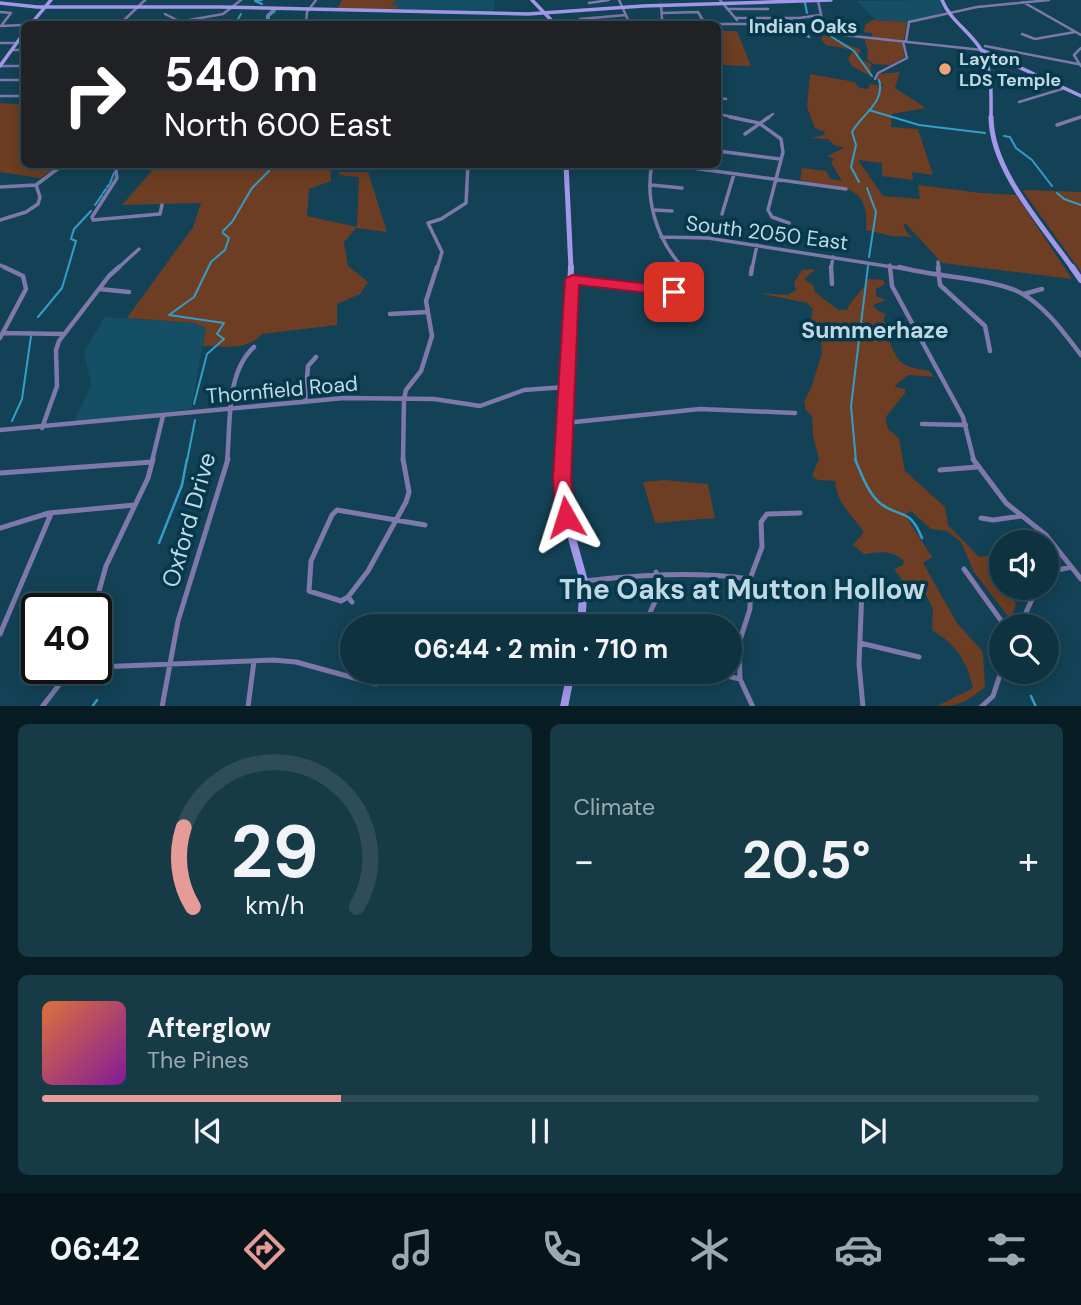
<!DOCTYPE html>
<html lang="en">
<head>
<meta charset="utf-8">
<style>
  :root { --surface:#0e3240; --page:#173a47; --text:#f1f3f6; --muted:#9baab1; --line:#2e4d59; --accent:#e69b98 }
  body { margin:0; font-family:"DM Sans",sans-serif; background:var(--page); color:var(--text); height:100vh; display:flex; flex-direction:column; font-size:26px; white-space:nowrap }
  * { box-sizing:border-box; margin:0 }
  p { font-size:23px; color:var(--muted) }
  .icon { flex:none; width:38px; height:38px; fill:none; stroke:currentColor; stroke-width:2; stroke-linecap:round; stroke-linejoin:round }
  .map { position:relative; height:706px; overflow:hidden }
  .details { display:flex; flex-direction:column; gap:18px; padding:18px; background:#081c23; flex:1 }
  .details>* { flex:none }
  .guide { position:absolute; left:21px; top:21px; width:700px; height:147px; border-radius:10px; box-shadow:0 4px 18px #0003,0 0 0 2px var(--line); background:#202124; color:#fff; overflow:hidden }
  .controls { position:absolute; left:989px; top:530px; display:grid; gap:14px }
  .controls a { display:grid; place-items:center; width:70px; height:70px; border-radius:50%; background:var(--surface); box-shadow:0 4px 18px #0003,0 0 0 2px var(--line); font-size:35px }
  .speed { position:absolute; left:21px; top:593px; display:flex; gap:14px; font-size:35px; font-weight:700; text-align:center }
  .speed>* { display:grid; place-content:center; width:91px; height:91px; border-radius:50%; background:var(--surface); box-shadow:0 4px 18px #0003,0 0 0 2px var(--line); line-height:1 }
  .speed .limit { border:4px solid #111; border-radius:10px; background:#fff; color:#111 }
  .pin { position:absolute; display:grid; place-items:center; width:60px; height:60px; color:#fff; margin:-30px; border-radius:14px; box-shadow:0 4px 10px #0006 }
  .me { position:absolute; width:77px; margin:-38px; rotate:354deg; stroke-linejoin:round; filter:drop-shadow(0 0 5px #0008) }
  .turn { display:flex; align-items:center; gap:24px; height:147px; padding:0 28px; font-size:32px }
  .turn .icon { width:91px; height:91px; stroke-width:2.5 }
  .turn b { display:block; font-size:49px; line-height:60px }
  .big { font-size:52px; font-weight:700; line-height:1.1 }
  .details .tile { flex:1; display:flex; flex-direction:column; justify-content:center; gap:10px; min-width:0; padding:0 24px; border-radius:10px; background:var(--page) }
  .details .dial { align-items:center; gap:0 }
  .dial svg { height:182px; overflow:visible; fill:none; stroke:var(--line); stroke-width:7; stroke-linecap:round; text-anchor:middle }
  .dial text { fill:var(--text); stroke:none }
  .song { display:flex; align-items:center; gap:21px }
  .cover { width:84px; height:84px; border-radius:10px; background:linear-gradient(135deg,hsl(20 70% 55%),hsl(290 70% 35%)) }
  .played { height:7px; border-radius:4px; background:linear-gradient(90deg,var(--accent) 30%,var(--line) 30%) }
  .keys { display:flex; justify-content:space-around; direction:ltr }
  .heat { display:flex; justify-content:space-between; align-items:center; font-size:38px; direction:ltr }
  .details .tiles { flex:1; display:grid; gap:18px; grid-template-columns:1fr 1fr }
  .tile:last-child { grid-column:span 2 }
  .trip { position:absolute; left:340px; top:614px; width:402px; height:70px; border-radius:35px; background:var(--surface); box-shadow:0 4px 18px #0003,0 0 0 2px var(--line); font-weight:700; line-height:70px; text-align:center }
  .dock { display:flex; height:112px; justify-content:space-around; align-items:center; background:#06141a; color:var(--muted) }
  .dock .icon { width:49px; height:49px }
  .dock .selected { color:var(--accent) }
  .dock b { font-size:32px; color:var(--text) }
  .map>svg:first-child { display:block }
  .built { fill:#144f66 }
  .green { fill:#6d3e23 }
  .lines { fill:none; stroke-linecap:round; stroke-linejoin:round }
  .stream-far1 { stroke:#339dc8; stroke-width:2 }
  .stream { stroke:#339dc8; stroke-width:2.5 }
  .street-far3 { stroke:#7e78ab; stroke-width:2.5 }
  .street-far2 { stroke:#7e78ab; stroke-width:3.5 }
  .street-far1 { stroke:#7e78ab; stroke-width:4.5 }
  .street { stroke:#7e78ab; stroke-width:5 }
  .secondary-far3 { stroke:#a397e9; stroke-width:3.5 }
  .secondary-far2 { stroke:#a397e9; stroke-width:5 }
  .secondary-far1 { stroke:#a397e9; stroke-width:6 }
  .secondary { stroke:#a397e9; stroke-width:8 }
  .route { fill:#e11d48; stroke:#92132f; stroke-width:2 }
  .poi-dot { fill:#efa378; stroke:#05384b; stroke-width:2.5 }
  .labels { text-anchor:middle; stroke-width:7; stroke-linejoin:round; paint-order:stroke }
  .far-poi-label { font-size:18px; font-weight:bold; fill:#c0d8e4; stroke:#05384b; text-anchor:start }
  .far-neighbourhood-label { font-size:19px; font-weight:bold; fill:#c0d8e4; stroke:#05384b }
  .street-label { font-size:21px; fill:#c0d8e4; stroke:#05384b }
  .neighbourhood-label { font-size:23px; font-weight:bold; fill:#c0d8e4; stroke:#05384b }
  .near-street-label { font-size:24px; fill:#c0d8e4; stroke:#05384b }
  .near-neighbourhood-label { font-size:28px; font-weight:bold; fill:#c0d8e4; stroke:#05384b }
</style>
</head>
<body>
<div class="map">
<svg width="1081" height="707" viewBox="0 0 1081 707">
  <rect width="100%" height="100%" fill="#134256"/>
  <!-- built -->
  <path class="built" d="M342 0H512H495L493 13 337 10Z
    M940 0 944 13 907 22 876 20 857 1Z
    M105 317 194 323 206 328 191 409 74 422 91 385 84 351Z"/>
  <!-- green -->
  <path class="green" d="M342 0H397L390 6 400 5 394 10H337Z
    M872 20 907 22 904 40 872 38V33L864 32 865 25Z
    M718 31H737L751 66 722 65 718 70Z
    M824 35 861 50 857 58 871 64 870 76 852 66 848 58 854 50 826 45 821 39Z
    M864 39 901 41 905 57 890 65 873 64 867 59 868 50Z
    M900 72 895 88 926 108 892 114 891 127 918 129 933 175 912 172 913 180 882 176V163L858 160 883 196 920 199 918 185 981 193 1016 195 1072 279 942 263 906 224 903 225 908 234 913 237 892 236 866 230C871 178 834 190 800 180L802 168 826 171 831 179 842 181 831 163 834 159 827 156 844 148 834 145 828 139 810 138 824 135 825 132 815 128 807 107 810 74 855 82 859 88 868 89 870 84 884 86 876 79 879 74Z
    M0 103 24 105V164L60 165 40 178 0 172Z
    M157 165H327L331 172V181L309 189 307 216 357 227 359 177 339 175V172H368L387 232 356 228 344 242 348 266 368 282 360 294 337 304V325L262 334C247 351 224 346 203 346L206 328 194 323 127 318 193 227 201 203 122 205Z
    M1027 190 1081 192V272L1023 191Z
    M812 269 814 271 804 279 813 285 815 292 838 310H847C852 298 863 291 868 279L883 280 885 284 876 289V296L886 300 873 305 878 311 886 314 883 320 894 335 888 337C898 364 900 366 929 371L934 377 908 375 894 387 905 389V393L885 418 888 429 899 438 905 471 945 507 948 525 979 557 1001 554V580L998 586 1016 603 1011 620 974 572 961 542 947 531 931 529 911 511 905 515 932 557 923 563 957 623 983 652 985 687C969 700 959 707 937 706L973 688C966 659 957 646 932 630L933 608 919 582 903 581 894 569 903 565 904 561C890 549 882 552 864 554L853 545 864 532C851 514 837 504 835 481L818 480 812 476 819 459 813 436 812 416 806 410 804 402 811 388 822 353 821 341 809 328 813 309 807 303 759 293 788 295 796 290 794 283 802 270Z
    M664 480 708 484 715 518 655 523 643 482Z"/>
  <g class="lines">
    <!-- stream-far1 -->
    <path class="stream-far1" d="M262 0 255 1 262 4
      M805 3 807 13
      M235 24 241 14
      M269 24V16L275 11
      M818 28 854 51 872 76
      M869 110 919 125 985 133
      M1004 136 1010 137 1016 148 1032 160 1052 186
      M859 182 851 167 856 145 852 132C861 115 886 102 879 80
      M110 183 114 173
      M107 187 109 185
      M867 188 876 212 869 257
      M103 193 106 189
      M1057 193 1064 199 1081 205
      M95 205 102 195
      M223 231 232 222 252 188 269 171V164
      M212 261 225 250 229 238 223 233
      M38 317 62 288 76 241 71 239 74 229 91 211
      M194 404 207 354 224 339 217 334 224 323 169 315 194 297 211 262
      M12 421 22 399 31 336
      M187 461 195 420
      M856 461 851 406 868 266"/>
    <!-- stream -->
    <path class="stream" d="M855 459C861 473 868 494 881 504 902 519 909 507 922 538
      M159 543 182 485 187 459
      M1016 672 1018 676
      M1031 696 1036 707
      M92 707 97 700"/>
    <!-- street-far3 -->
    <path class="street-far3" d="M619 0 630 24
      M720 0 737 20
      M818 1 823 23 843 35 982 50
      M1023 2 1081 35
      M589 3 609 0
      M661 5 662 19 668 24
      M727 9H768
      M0 12 11 13 1 26 24 25
      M663 13 698 12 705 24
      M165 14 177 20
      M736 18H799L820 15
      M580 19 626 15
      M790 19 809 37
      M34 21 124 20
      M120 24 145 0
      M167 24 223 14 241 0
      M267 24V16L274 9
      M306 24H337
      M306 24 307 12 316 0
      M696 24H758
      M773 28 799 27
      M1022 34 1035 39 1075 32
      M0 43H17
      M985 46 1078 64
      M1081 48 1074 55 1081 66
      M12 50H24
      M0 66H24
      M875 79 878 73 907 58 903 42 906 41 909 22 977 7 1049 0
      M0 80H24
      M0 96H24
      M718 98 726 99
      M1019 102 1062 89
      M718 114 738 118
      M767 118 773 114
      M1077 118 1081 117"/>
    <!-- street-far2 -->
    <path class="street-far2" d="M730 117 759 123 781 139 783 152 768 210 772 217 789 223
      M1057 125 1081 117
      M745 134 769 117
      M718 151 780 159
      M115 164 117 178 92 217 93 220 160 214 162 205
      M652 164C645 198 656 236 678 262
      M663 164 846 189
      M651 185 682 188
      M0 187 36 185
      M655 210 672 211
      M722 214 734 174
      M0 220 26 212 38 204 40 197 36 185 64 164
      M661 237 708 238 905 269
      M938 262 939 269
      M0 265 8 269
      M890 265V269
      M117 269 139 249
      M437 269 442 252 428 223 441 219 466 203 468 164
      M752 269 757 245
      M831 269 833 257"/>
    <!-- street-far1 -->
    <path class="street-far1" d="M831 267 832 284
      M890 267 892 286 963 417 974 461
      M899 267C934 277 993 278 1021 293 1046 307 1064 333 1081 355
      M938 267 940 285 985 326 990 351
      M751 274 752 267
      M572 280 683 294 686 296 687 320
      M99 289 129 292
      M1024 294 1042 289
      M390 314 427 312
      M3 333 63 334
      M0 338 26 289 23 276 4 267
      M305 402 308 366 316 357
      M565 423 700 409 795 413
      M922 424 966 425
      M42 428 57 386 56 350 59 341 109 276 119 267
      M0 430 344 398 434 399 480 406 524 390 565 387
      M152 461 163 416
      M227 461C231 426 225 373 254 347
      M403 461 404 399 406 390 421 371 432 336 426 301 437 267"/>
    <!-- street -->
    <path class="street" d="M973 459 1006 503 1046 535 1081 579
      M940 470 977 467
      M0 473 152 462
      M981 518 993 520 1021 516
      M0 528 49 513 135 505
      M964 569 1005 626
      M1046 576 1053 571 1071 567
      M584 581C640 575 694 571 750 579
      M862 589 859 664 863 707
      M348 597 368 571 406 502 409 492 403 459
      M352 602 348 597 341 601 309 591 311 561 332 515 337 510 425 525
      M94 609 106 566 148 478 153 459
      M644 626 657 597 656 572
      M1020 626 1037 588
      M0 634 51 514
      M860 643 919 657
      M96 667 273 660 296 662 376 684
      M709 672 740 679
      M42 707 72 668
      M162 707 178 621 228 459
      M248 707 254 661
      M753 707 740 679 739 643 750 609V579L762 547 761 522 767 514 800 513
      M981 707 993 696 1001 672"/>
    <!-- secondary-far3 -->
    <path class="secondary-far3" d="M532 0 555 24
      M942 0C950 20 968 30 980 48 993 68 991 95 991 118
      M0 3 37 7H220L528 14 643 6 831 0
      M31 24 51 0
      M982 50 1081 96
      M0 66 24 33"/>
    <!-- secondary-far2 -->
    <path class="secondary-far2" d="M991 117C991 170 1043 226 1073 269
      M566 164 571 269"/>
    <!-- secondary-far1 -->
    <path class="secondary-far1" d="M1072 267 1081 280
      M563 461 571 267"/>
    <!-- secondary -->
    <path class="secondary" d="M563 459 562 491 566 517 584 581 581 626
      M564 707 571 672"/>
  </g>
  <!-- route -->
  <path class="route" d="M572 275 674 287 682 292 674 296 579 285 571 478 575 517 572 522H559L556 517 553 478 565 279Z"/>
  <!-- markers -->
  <circle class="poi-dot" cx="945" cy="69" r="7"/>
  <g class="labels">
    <!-- far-poi labels -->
    <g class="far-poi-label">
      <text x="959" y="65">Layton<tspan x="959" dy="21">LDS Temple</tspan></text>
    </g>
    <!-- far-neighbourhood labels -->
    <g class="far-neighbourhood-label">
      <text x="803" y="33">Indian Oaks</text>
    </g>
    <!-- street labels -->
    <g class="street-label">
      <text transform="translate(767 233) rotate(7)" y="7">South 2050 East</text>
      <text transform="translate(282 390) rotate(-5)" y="7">Thornfield Road</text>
    </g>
    <!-- neighbourhood labels -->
    <g class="neighbourhood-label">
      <text x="875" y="338">Summerhaze</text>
    </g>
    <!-- near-street labels -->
    <g class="near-street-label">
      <text transform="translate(189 520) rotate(-74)" y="8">Oxford Drive</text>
    </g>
    <!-- near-neighbourhood labels -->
    <g class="near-neighbourhood-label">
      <text x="742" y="599">The Oaks at Mutton Hollow</text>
    </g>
  </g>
</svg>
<div class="controls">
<a><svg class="icon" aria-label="sound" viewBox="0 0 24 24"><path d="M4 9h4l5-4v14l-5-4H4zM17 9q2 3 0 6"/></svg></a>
<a><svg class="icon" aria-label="search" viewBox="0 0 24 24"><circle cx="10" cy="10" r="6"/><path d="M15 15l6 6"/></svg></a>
</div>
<div class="speed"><div class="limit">40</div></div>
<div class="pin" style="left:674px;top:292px;background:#d93025"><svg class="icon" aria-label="arrive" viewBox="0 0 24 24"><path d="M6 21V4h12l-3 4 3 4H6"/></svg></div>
<svg class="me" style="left:566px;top:517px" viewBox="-20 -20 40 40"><path d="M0-17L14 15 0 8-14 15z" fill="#e11d48" stroke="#fff" stroke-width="4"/></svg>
<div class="trip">06:44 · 2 min · 710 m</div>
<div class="guide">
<div class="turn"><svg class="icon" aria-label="right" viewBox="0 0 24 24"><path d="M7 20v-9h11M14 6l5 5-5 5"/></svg><div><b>540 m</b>North 600 East</div></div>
</div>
</div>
<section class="details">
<div class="tiles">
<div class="tile dial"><svg viewBox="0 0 100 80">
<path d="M14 69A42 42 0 1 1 86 69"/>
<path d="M14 69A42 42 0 0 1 10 34" stroke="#e69b98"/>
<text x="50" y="56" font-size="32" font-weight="700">29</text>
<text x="50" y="72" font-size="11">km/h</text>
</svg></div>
<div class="tile"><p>Climate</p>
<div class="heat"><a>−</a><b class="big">20.5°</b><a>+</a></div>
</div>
<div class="tile">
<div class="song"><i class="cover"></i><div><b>Afterglow</b><p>The Pines</p></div></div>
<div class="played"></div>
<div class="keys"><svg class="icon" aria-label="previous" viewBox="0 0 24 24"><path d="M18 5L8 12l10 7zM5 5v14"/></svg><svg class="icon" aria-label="pause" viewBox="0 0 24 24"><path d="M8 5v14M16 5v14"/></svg><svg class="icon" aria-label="next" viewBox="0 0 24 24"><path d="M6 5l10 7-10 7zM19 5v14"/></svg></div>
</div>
</div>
</section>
<nav class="dock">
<b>06:42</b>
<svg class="icon selected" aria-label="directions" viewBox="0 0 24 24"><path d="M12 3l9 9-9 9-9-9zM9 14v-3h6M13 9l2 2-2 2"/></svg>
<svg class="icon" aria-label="music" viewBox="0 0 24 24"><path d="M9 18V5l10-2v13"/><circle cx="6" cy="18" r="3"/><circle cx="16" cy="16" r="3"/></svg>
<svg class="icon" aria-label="phone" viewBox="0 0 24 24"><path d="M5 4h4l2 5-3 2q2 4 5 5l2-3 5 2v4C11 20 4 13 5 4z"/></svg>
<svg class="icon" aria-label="climate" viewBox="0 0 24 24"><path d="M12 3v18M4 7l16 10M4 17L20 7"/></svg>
<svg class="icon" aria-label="car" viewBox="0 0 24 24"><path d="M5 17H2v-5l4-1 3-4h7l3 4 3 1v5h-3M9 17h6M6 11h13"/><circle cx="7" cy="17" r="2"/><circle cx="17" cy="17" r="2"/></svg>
<svg class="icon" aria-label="filters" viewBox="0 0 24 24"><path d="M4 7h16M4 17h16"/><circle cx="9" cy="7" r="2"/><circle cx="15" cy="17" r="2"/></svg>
</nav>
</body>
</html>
